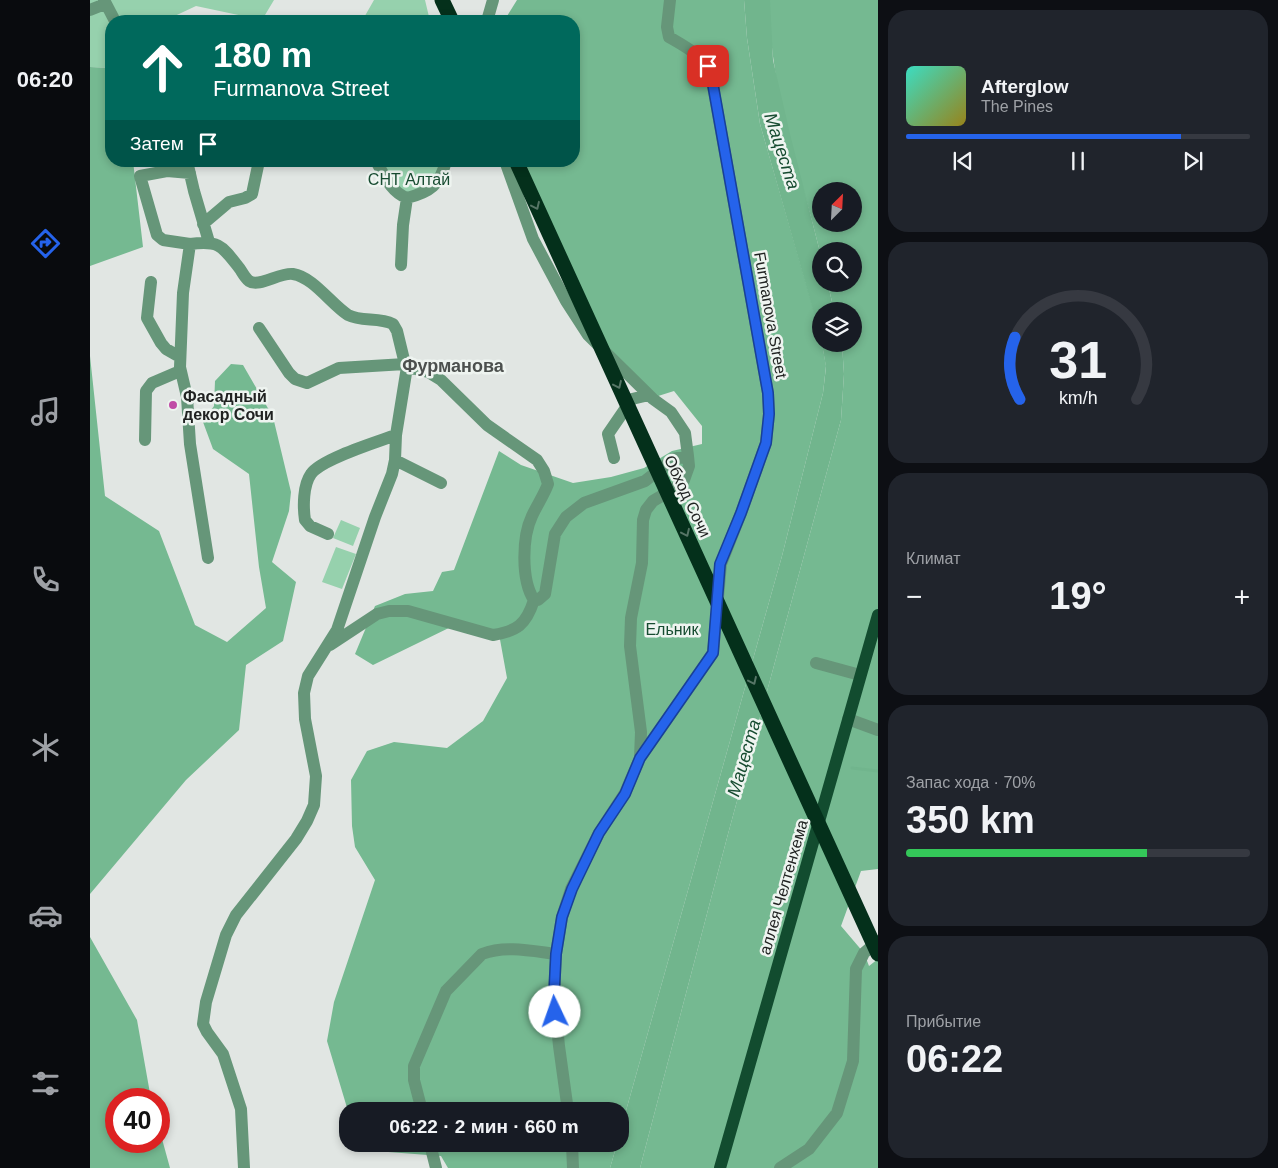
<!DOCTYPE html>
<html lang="ru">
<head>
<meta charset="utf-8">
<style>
  :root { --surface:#171b24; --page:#20242c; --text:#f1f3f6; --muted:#9ea1a6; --line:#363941; --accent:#2563eb }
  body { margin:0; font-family:Arial,sans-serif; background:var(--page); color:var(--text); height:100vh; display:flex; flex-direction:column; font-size:19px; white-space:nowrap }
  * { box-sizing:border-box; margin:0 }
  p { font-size:16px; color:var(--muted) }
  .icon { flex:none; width:28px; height:28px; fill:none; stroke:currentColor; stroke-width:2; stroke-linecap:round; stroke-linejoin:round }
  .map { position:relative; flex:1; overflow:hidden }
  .panel { display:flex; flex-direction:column; gap:10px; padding:10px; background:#0d0f14; width:400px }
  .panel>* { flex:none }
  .banner { position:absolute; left:15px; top:15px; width:475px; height:152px; border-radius:20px; box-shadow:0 2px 8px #0003; background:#00695c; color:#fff; overflow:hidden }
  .needle { width:32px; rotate:24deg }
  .controls { position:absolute; left:722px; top:182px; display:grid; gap:10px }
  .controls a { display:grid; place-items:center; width:50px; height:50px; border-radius:50%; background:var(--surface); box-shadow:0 2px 8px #0003; font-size:25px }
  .speed { position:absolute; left:15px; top:1088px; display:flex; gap:10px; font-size:25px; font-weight:700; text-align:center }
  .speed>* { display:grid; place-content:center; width:65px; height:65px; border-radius:50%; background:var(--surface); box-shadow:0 2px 8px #0003; line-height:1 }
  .speed .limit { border:8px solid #d22; background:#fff; color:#111 }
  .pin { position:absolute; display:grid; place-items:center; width:42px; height:42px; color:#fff; margin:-21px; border-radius:10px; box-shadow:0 2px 8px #0006 }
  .me { position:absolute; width:55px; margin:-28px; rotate:357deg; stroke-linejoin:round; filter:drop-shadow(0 0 4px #0008) }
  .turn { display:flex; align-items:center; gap:18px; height:105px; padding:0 25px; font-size:22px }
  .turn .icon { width:65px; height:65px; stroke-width:2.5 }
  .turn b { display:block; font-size:35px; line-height:42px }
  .then { display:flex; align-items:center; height:48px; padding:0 25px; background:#0003; gap:10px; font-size:19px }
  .big { font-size:38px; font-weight:700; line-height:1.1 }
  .panel .card { flex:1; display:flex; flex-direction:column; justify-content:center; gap:8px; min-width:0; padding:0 18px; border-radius:20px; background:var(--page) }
  .panel .dial { align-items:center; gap:0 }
  .dial svg { height:130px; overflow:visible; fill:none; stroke:var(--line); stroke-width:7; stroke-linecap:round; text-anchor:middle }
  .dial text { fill:var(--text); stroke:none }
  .song { display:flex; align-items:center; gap:15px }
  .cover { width:60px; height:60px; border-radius:8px; background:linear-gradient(135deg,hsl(170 70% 55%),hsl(50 70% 35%)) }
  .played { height:5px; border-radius:2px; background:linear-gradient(90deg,var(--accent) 80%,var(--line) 80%) }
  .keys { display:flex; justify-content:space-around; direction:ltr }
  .heat { display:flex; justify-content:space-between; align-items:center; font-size:28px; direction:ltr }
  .charge { height:8px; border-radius:4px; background:linear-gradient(90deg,#34c759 70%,var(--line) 0) }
  .trip { position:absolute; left:249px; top:1102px; width:290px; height:50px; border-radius:20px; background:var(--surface); box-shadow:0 2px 8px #0003; font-weight:700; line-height:50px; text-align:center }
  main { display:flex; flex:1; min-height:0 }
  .menu { display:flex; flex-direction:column; width:90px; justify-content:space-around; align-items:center; background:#090b0e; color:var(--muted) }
  .menu .icon { width:35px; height:35px }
  .menu .selected { color:var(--accent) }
  .menu b { font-size:22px; color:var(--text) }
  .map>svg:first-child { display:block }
  .green { fill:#96d1ad }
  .forest { fill:#75b991; fill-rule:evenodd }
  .water { fill:#71b58d }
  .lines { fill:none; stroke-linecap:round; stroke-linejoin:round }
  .stream { stroke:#71b58d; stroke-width:3 }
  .minor { stroke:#669679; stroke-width:12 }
  .major { stroke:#124c2f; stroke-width:12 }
  .highway { stroke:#04301b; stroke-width:15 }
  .highway-bridge { stroke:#04301b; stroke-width:15 }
  .oneway { stroke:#567566 }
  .route-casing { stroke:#184099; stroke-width:12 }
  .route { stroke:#2563eb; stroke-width:9 }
  .poi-dot { fill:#c04ca6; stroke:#eef4f0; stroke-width:2 }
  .labels { text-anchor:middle; stroke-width:5; stroke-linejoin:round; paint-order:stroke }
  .park-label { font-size:16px; fill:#174c31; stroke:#eef4f0 }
  .street-label { font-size:16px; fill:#202221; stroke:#eef4f0 }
  .poi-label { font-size:16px; font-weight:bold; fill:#202221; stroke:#eef4f0; text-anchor:start }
  .water-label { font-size:18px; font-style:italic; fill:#164b30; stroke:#eef4f0 }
  .neighbourhood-label { font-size:18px; font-weight:bold; fill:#4c504e; stroke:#eef4f0 }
</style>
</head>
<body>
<main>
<nav class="menu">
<b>06:20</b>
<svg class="icon selected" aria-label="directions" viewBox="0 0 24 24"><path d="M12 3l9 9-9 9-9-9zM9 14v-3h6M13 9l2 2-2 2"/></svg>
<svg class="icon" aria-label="music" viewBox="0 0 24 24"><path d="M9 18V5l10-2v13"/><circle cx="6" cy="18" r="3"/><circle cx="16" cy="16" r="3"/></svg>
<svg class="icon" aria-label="phone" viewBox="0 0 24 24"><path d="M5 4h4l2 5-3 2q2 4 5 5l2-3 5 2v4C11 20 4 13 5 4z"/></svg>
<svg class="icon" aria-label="climate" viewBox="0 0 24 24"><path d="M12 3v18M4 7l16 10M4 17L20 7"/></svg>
<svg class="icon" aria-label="car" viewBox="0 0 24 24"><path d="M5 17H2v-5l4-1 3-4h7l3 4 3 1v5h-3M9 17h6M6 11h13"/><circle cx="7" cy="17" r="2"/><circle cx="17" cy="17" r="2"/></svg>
<svg class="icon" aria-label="filters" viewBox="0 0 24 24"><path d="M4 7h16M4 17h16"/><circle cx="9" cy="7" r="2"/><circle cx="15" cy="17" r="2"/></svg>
</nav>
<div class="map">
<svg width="788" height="1168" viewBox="0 0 788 1168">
  <rect width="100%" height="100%" fill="#e1e6e3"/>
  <!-- green -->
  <path class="green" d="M0 0H184L172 20 106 6 74 21H21V68L0 67Z
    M284 0H335L340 21H272Z
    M286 161H356L351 175 317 198Z
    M251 520 270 528 263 546 243 538Z
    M246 547 266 554 252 589 232 582Z"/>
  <!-- forest -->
  <path class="forest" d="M427 0H654L657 38 670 124 730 332 736 366 733 393 692 556 530 1132V1111H258L237 1041 244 1002 285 880 265 847 262 826 261 780 277 751 304 742 357 748 393 721 417 678 409 634 369 623 283 665 265 654 285 606 315 594 343 591 352 572 364 570 409 451 431 465 483 483 521 477 554 468 582 451 612 444V426L584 391 565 397 520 351 433 161H484V21H414Z
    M680 0H788V869L771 871 751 926 774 953 779 966 788 959V1168H550L638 834 751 420 754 374 752 344H764V311H744L738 284H764V251H731V256C712 175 677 83 680 0ZM731 191H764V224H731Z
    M0 67 20 68 21 67V161H43L53 247 0 266Z
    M0 356 15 496 69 531 105 625 137 642 176 608 169 567 159 474 123 449 113 422 124 406 125 381 141 364 153 365 183 417 201 492 199 511 182 562 206 582 193 641 156 665 149 730 96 780 0 894Z
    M0 937 47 1020 61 1099H26V1141H69V1128L80 1168H0Z
    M276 1144H527L520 1168H358L351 1156 285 1151Z"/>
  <!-- water -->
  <path class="water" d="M654 0H680L683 60 700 134 731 256V284H738L744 311H731V338L670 124 657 38Z
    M732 344H752L754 374 751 420 638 834 550 1168H520L527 1144H530V1132L692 556 733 393 736 367Z"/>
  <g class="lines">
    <!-- stream -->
    <path class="stream" d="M762 768 788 771"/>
    <!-- minor -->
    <path class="minor" d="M14 0 25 21
      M0 10 15 4
      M397 21 403 0
      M97 161 104 191 119 242
      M286 161C294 175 301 192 317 198 340 192 350 185 356 161
      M415 161 443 239 476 301 498 335 563 399 581 412 595 433 598 456
      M113 224 139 202 155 198 162 194 169 161
      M100 244 73 240 67 235 50 176 77 171 100 173
      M311 265 313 225 317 198
      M61 282 57 318 71 343 76 349 90 357
      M169 328 199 373 205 379 217 383 249 368 315 364
      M317 367 338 372 351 380 397 425 447 460 454 471 458 484C454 495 447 505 442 516 432 537 431 580 444 600
      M55 440 56 391 62 383 90 371
      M524 458 518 434 542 399 559 395
      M305 460 351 483
      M238 534 220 526 215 520C213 507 213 485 221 474 231 459 287 442 306 435
      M118 558 100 444 97 397 90 367 93 293 100 244C130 240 132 246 150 269 152 272 155 278 159 281 169 288 190 272 203 274 223 277 241 304 258 315 271 322 289 317 303 324L307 331 315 364 317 367 306 435 305 460 302 474 285 517 247 630 218 676 214 693 215 719 226 776 224 805 217 821 206 839 146 915 136 935 116 1002 113 1024 117 1032 133 1054 151 1109 154 1168
      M444 600H448L455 594 465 534 476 517 494 503 555 481 583 459 598 456 599 466 594 480 590 485 563 501 556 510 553 520 552 563 541 618 540 646 551 732 550 758
      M240 645 287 614 299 611H318L403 635C427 631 436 625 444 600
      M726 663 770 675
      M758 719 788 730
      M332 1111 324 1080V1066L356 991 392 954C415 945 442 951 466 954
      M478 1111 469 1046 464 995 466 954 472 917 481 889 509 833 535 793 550 758 623 653 631 564 651 513 676 443 679 414 678 393 621 75C613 55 596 47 579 37L577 27 580 0
      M340 1144 346 1168
      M482 1144 483 1168
      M690 1168 719 1149 747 1113 763 1061 766 969 774 953 788 941"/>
    <!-- major -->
    <path class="major" d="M630 1168 788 615"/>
    <!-- highway -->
    <path class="highway" d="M352 0 362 21"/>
    <!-- highway-bridge -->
    <path class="highway-bridge" d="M426 161 788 954"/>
  </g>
  <!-- one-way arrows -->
  <defs><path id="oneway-chevron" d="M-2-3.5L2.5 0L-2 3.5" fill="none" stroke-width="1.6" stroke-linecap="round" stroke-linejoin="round" transform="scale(1.25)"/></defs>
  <g class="oneway">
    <use href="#oneway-chevron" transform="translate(446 206) rotate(65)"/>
    <use href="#oneway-chevron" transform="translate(528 385) rotate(65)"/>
    <use href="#oneway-chevron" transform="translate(596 533) rotate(65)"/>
    <use href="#oneway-chevron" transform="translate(663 681) rotate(65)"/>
  </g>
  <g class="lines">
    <!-- route casing -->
    <g class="route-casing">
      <path id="route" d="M465 1012 464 995 466 954 472 917 482 889 509 833 535 794 550 758 623 653 630 564 651 513 676 443 679 414 678 393 621 74 618 66"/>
    </g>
    <!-- route -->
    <use href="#route" class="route"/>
  </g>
  <!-- markers -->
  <circle class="poi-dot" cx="83" cy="405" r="5"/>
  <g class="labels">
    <!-- park labels -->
    <g class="park-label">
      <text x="319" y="185">СНТ Алтай</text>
      <text x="582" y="635">Ельник</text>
    </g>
    <!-- street labels -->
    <g class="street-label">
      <text transform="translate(681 315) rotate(80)" y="6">Furmanova Street</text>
      <text transform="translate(598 496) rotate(65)" y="6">Обход Сочи</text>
      <text transform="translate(693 887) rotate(-74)" y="6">аллея Челтенхема</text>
    </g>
    <!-- poi labels -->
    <g class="poi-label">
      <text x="93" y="402">Фасадный<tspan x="93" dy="18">декор Сочи</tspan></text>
    </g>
    <!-- water labels -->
    <g class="water-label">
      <text transform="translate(692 151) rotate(72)" y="6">Мацеста</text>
      <text transform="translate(654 758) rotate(-74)" y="6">Мацеста</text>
    </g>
    <!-- neighbourhood labels -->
    <g class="neighbourhood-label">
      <text x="363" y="372">Фурманова</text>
    </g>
  </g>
</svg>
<div class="controls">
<a><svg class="needle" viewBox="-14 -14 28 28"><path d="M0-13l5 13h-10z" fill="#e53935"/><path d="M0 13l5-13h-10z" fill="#9ea1a6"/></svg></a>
<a><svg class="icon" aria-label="search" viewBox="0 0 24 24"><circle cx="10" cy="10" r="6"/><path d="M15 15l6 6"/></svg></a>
<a><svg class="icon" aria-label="layers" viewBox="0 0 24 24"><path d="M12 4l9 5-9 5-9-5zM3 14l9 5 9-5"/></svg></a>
</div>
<div class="speed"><div class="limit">40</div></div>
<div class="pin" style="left:618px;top:66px;background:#d93025"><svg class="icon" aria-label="arrive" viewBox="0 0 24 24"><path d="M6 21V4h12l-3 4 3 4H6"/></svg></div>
<svg class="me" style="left:465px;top:1012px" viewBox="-20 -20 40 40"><circle r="19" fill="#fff"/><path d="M0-13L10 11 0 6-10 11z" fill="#2563eb"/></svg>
<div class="trip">06:22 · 2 мин · 660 m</div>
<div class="banner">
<div class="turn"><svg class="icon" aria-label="ahead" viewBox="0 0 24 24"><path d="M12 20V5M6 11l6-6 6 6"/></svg><div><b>180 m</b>Furmanova Street</div></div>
<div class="then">Затем<svg class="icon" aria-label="arrive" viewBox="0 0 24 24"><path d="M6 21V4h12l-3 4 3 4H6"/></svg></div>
</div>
</div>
<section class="panel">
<div class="card">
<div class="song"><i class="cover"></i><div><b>Afterglow</b><p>The Pines</p></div></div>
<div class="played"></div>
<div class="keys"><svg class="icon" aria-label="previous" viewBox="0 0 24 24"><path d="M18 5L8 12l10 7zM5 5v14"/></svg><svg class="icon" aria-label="pause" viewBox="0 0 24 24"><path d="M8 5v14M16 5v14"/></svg><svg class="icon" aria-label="next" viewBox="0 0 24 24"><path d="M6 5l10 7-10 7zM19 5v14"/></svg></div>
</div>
<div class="card dial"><svg viewBox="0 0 100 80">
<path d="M14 69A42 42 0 1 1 86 69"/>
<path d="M14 69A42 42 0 0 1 11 31" stroke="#2563eb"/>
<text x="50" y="56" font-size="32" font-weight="700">31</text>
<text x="50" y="72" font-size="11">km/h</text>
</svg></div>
<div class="card"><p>Климат</p>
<div class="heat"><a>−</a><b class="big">19°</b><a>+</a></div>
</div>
<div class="card"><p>Запас хода · 70%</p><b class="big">350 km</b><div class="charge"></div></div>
<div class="card"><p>Прибытие</p><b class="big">06:22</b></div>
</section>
</main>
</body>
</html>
